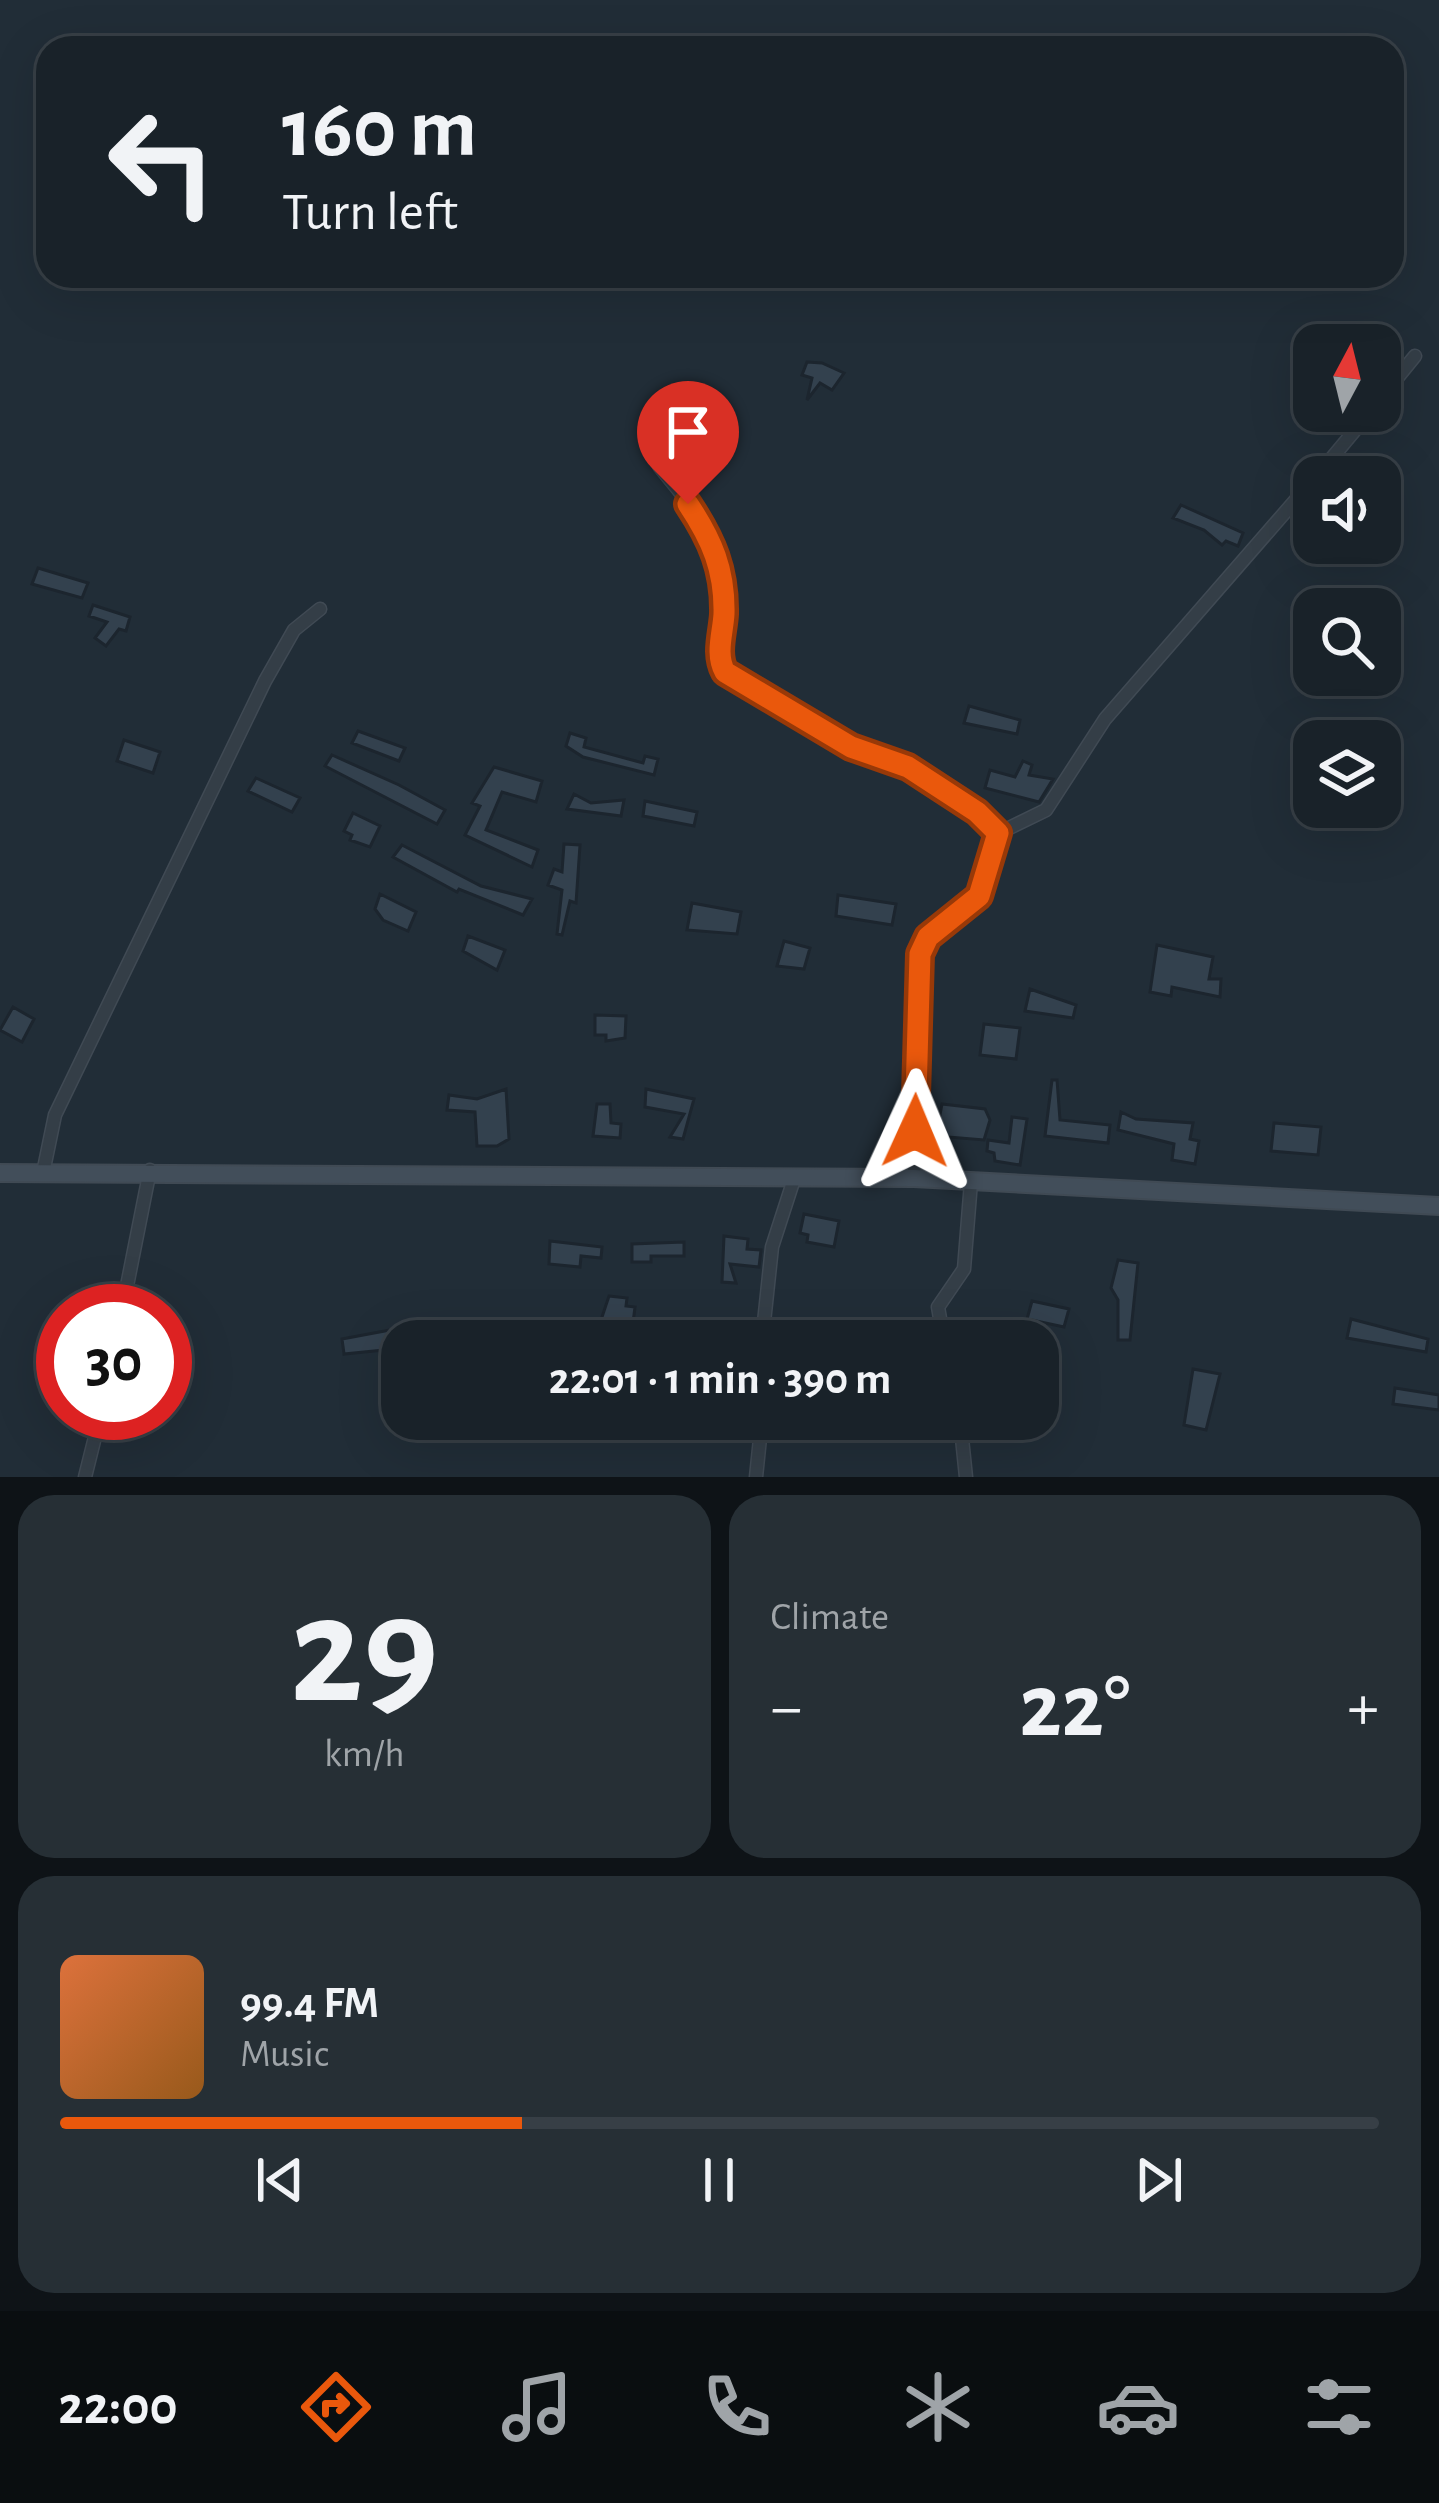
<!DOCTYPE html>
<html lang="en">
<head>
<meta charset="utf-8">
<style>
  :root { --surface:#192229; --page:#262f35; --text:#f1f3f6; --muted:#9fa4a8; --line:#373f46; --accent:#ea580c }
  body { margin:0; font-family:"Alegreya Sans",sans-serif; background:var(--page); color:var(--text); height:100vh; display:flex; flex-direction:column; font-size:45px; white-space:nowrap }
  * { box-sizing:border-box; margin:0 }
  p { font-size:39px; color:var(--muted) }
  .icon { flex:none; width:66px; height:66px; fill:none; stroke:currentColor; stroke-width:2; stroke-linecap:round; stroke-linejoin:round }
  .map { position:relative; height:1477px; overflow:hidden }
  .side { display:flex; flex-direction:column; gap:18px; padding:18px; background:#0e1317; flex:1 }
  .side>* { flex:none }
  .top-card { position:absolute; left:36px; top:36px; width:1368px; height:252px; border-radius:36px; box-shadow:0 12px 48px #0002,0 0 0 3px var(--line); background:#192229; color:var(--text); overflow:hidden }
  .needle { width:78px; rotate:7deg }
  .controls { position:absolute; left:1293px; top:324px; display:grid; gap:24px }
  .controls a { display:grid; place-items:center; width:108px; height:108px; border-radius:24px; background:var(--surface); box-shadow:0 12px 48px #0002,0 0 0 3px var(--line); font-size:60px }
  .speed { position:absolute; left:36px; top:1284px; display:flex; gap:24px; font-size:60px; font-weight:700; text-align:center }
  .speed>* { display:grid; place-content:center; width:156px; height:156px; border-radius:50%; background:var(--surface); box-shadow:0 12px 48px #0002,0 0 0 3px var(--line); line-height:1 }
  .speed .limit { border:18px solid #d22; background:#fff; color:#111 }
  .pin { position:absolute; display:grid; place-items:center; width:102px; height:102px; color:#fff; margin:-123px -51px; border-radius:50% 50% 50% 0; rotate:-45deg; box-shadow:0 0 12px #0007 }
  .pin .icon { rotate:45deg }
  .me { position:absolute; width:132px; margin:-66px; rotate:1deg; stroke-linejoin:round; filter:drop-shadow(0 0 9px #0008) }
  .turn { display:flex; align-items:center; gap:42px; height:252px; padding:0 48px; font-size:54px }
  .turn .icon { width:156px; height:156px; stroke-width:2.5 }
  .turn b { display:block; font-size:84px; line-height:102px }
  .big { font-size:90px; font-weight:700; line-height:1.1 }
  .side .tile { flex:1; display:flex; flex-direction:column; justify-content:center; gap:18px; min-width:0; padding:0 42px; border-radius:36px; background:var(--page) }
  .side .dial { align-items:center; gap:0 }
  .dial b { font-size:156px; line-height:1 }
  .song { display:flex; align-items:center; gap:36px }
  .cover { width:144px; height:144px; border-radius:18px; background:linear-gradient(135deg,hsl(20 70% 55%),hsl(30 70% 35%)) }
  .played { height:12px; border-radius:6px; background:linear-gradient(90deg,var(--accent) 35%,var(--line) 35%) }
  .keys { display:flex; justify-content:space-around; direction:ltr }
  .heat { display:flex; justify-content:space-between; align-items:center; font-size:66px; direction:ltr }
  .side .tiles { flex:1; display:grid; gap:18px; grid-template-columns:1fr 1fr }
  .tile:last-child { grid-column:span 2 }
  .trip { position:absolute; left:381px; top:1320px; width:678px; height:120px; border-radius:36px; background:var(--surface); box-shadow:0 12px 48px #0002,0 0 0 3px var(--line); font-weight:700; line-height:120px; text-align:center }
  .dock { display:flex; height:192px; justify-content:space-around; align-items:center; background:#0a0e10; color:var(--muted) }
  .dock .icon { width:84px; height:84px }
  .dock .active { color:var(--accent) }
  .dock b { font-size:54px; color:var(--text) }
  .map>svg:first-child { display:block }
  .building { fill:#33414e; stroke:#1c252e; stroke-width:3 }
  .lines { fill:none; stroke-linecap:round; stroke-linejoin:round }
  .street-casing { stroke:#404a54; stroke-width:15 }
  .secondary-casing { stroke:#404a54; stroke-width:20 }
  .street { stroke:#343e47; stroke-width:12 }
  .secondary { stroke:#424e5a; stroke-width:16 }
  .route-casing { stroke:#983908; stroke-width:30 }
  .route { stroke:#ea580c; stroke-width:21 }
</style>
</head>
<body>
<div class="map">
<svg width="1439" height="1477" viewBox="0 0 1439 1477">
  <rect width="100%" height="100%" fill="#212d37"/>
  <!-- building -->
  <path class="building" d="M807 362 822 363 844 373 832 390 820 383 807 400 812 378 802 375Z
    M1181 505 1243 533 1238 546 1226 541 1222 545 1204 530 1173 518Z
    M38 568 88 583 82 598 32 584Z
    M93 605 130 617 126 631 119 629 106 646 95 638 107 622 89 616Z
    M969 706 1020 720 1017 734 964 723Z
    M358 731 405 748 399 761 352 743Z
    M570 733 586 738 584 747 643 763 645 756 658 759 654 775 583 757 566 746Z
    M124 740 160 752 153 773 117 761Z
    M332 755 399 785 445 810 437 824 325 766Z
    M1023 761 1032 765 1029 775 1053 779 1039 802 985 788 990 770 1015 777Z
    M494 767 542 781 536 802 502 792 486 830 538 850 532 867 465 835 480 806 472 803Z
    M256 778 300 798 292 812 248 791Z
    M574 794 591 803 624 800 621 816 567 809Z
    M645 801 697 812 694 826 643 816Z
    M353 813 380 826 370 847 350 840 352 835 344 831Z
    M564 844 580 845 576 903 570 901 562 935 557 934 562 890 548 885 554 869 562 872Z
    M402 845 481 886 532 899 523 915 459 889 457 892 393 857Z
    M380 894 416 912 408 931 383 920 375 909Z
    M838 895 896 904 892 925 836 916Z
    M692 903 741 912 737 934 687 930Z
    M468 936 505 950 497 970 463 951Z
    M784 941 810 948 804 969 777 966Z
    M1157 945 1213 957 1209 979H1221L1220 997 1172 987 1171 996 1150 992Z
    M1030 989 1076 1005 1073 1018 1025 1011Z
    M13 1007 34 1019 22 1042 0 1030Z
    M595 1015 626 1016 625 1038 606 1041V1035H595Z
    M984 1024 1020 1028 1016 1059 980 1055Z
    M1052 1080H1057L1060 1120 1110 1125 1108 1143 1045 1136Z
    M506 1089 509 1139 497 1146H477L475 1112 447 1110 449 1095 477 1099Z
    M646 1089 694 1099 683 1139 670 1137 684 1114 645 1107Z
    M597 1104H610L611 1123 621 1124 620 1138 593 1136Z
    M942 1104 985 1109 990 1120 984 1140 936 1136Z
    M1121 1112 1136 1119 1193 1123 1190 1139 1199 1141 1195 1164 1172 1160 1174 1144 1118 1130Z
    M1012 1117 1027 1119 1020 1165 995 1161 994 1153 987 1151 988 1140 1009 1143Z
    M1274 1123 1321 1127 1318 1155 1271 1151Z
    M804 1214 839 1221 834 1247 807 1242 808 1235 800 1233Z
    M724 1236 748 1239 747 1249 761 1250 759 1267 730 1264 736 1283 722 1282Z
    M550 1241 602 1247 601 1258 581 1256 580 1267 549 1264Z
    M684 1242V1256H651V1262H632V1244Z
    M1118 1260 1138 1263 1130 1340H1118V1300L1111 1288Z
    M609 1296 627 1298 626 1306 635 1307 633 1323 601 1320Z
    M1032 1301 1069 1309 1064 1327 1027 1319Z
    M1351 1319 1428 1339 1426 1352 1347 1338Z
    M390 1330 394 1349 344 1354 342 1339Z
    M1193 1369 1220 1374 1206 1430 1184 1425Z
    M1395 1388 1439 1395V1410L1393 1404Z"/>
  <g class="lines">
    <!-- street casing -->
    <g class="street-casing">
      <path id="street" d="M1380 399 1415 356
        M659 466C680 493 711 525 719 561 725 590 713 651 725 672L869 757 908 767 999 833
        M1316 477 1371 411
        M43 1173 55 1115 265 681 294 630 320 609
        M914 1178 919 954 928 937 979 896 999 833 1046 810 1105 719 1314 479
        M122 1311 150 1170
        M762 1341 772 1247 795 1176
        M944 1341 938 1307 964 1269 971 1182
        M960 1419 966 1477
        M85 1477 101 1413
        M756 1477 762 1419"/>
    </g>
    <!-- secondary casing -->
    <g class="secondary-casing">
      <path id="secondary" d="M0 1173 914 1178 1439 1206"/>
    </g>
    <!-- street -->
    <use href="#street" class="street"/>
    <!-- secondary -->
    <use href="#secondary" class="secondary"/>
  </g>
  <g class="lines">
    <!-- route casing -->
    <g class="route-casing">
      <path id="route" d="M688 504C712 540 725 570 724 614 723 633 715 654 725 672L851 747 908 767 977 812 998 833 979 896 928 937 920 954 915 1131"/>
    </g>
    <!-- route -->
    <use href="#route" class="route"/>
  </g>
</svg>
<div class="controls">
<a><svg class="needle" viewBox="-14 -14 28 28"><path d="M0-13l5 13h-10z" fill="#e53935"/><path d="M0 13l5-13h-10z" fill="#9fa4a8"/></svg></a>
<a><svg class="icon" aria-label="sound" viewBox="0 0 24 24"><path d="M4 9h4l5-4v14l-5-4H4zM17 9q2 3 0 6"/></svg></a>
<a><svg class="icon" aria-label="search" viewBox="0 0 24 24"><circle cx="10" cy="10" r="6"/><path d="M15 15l6 6"/></svg></a>
<a><svg class="icon" aria-label="layers" viewBox="0 0 24 24"><path d="M12 4l9 5-9 5-9-5zM3 14l9 5 9-5"/></svg></a>
</div>
<div class="speed"><div class="limit">30</div></div>
<div class="pin" style="left:688px;top:504px;background:#d93025"><svg class="icon" aria-label="arrive" viewBox="0 0 24 24"><path d="M6 21V4h12l-3 4 3 4H6"/></svg></div>
<svg class="me" style="left:915px;top:1131px" viewBox="-20 -20 40 40"><path d="M0-17L14 15 0 8-14 15z" fill="#ea580c" stroke="#fff" stroke-width="4"/></svg>
<div class="trip">22:01 · 1 min · 390 m</div>
<div class="top-card">
<div class="turn"><svg class="icon" aria-label="left" viewBox="0 0 24 24"><path d="M17 20v-9H6M10 6l-5 5 5 5"/></svg><div><b>160 m</b>Turn left</div></div>
</div>
</div>
<section class="side">
<div class="tiles">
<div class="tile dial"><b>29</b><p>km/h</p></div>
<div class="tile"><p>Climate</p>
<div class="heat"><a>−</a><b class="big">22°</b><a>+</a></div>
</div>
<div class="tile">
<div class="song"><i class="cover"></i><div><b>99.4 FM</b><p>Music</p></div></div>
<div class="played"></div>
<div class="keys"><svg class="icon" aria-label="previous" viewBox="0 0 24 24"><path d="M18 5L8 12l10 7zM5 5v14"/></svg><svg class="icon" aria-label="pause" viewBox="0 0 24 24"><path d="M8 5v14M16 5v14"/></svg><svg class="icon" aria-label="next" viewBox="0 0 24 24"><path d="M6 5l10 7-10 7zM19 5v14"/></svg></div>
</div>
</div>
</section>
<nav class="dock">
<b>22:00</b>
<svg class="icon active" aria-label="directions" viewBox="0 0 24 24"><path d="M12 3l9 9-9 9-9-9zM9 14v-3h6M13 9l2 2-2 2"/></svg>
<svg class="icon" aria-label="music" viewBox="0 0 24 24"><path d="M9 18V5l10-2v13"/><circle cx="6" cy="18" r="3"/><circle cx="16" cy="16" r="3"/></svg>
<svg class="icon" aria-label="phone" viewBox="0 0 24 24"><path d="M5 4h4l2 5-3 2q2 4 5 5l2-3 5 2v4C11 20 4 13 5 4z"/></svg>
<svg class="icon" aria-label="climate" viewBox="0 0 24 24"><path d="M12 3v18M4 7l16 10M4 17L20 7"/></svg>
<svg class="icon" aria-label="car" viewBox="0 0 24 24"><path d="M5 17H2v-5l4-1 3-4h7l3 4 3 1v5h-3M9 17h6M6 11h13"/><circle cx="7" cy="17" r="2"/><circle cx="17" cy="17" r="2"/></svg>
<svg class="icon" aria-label="filters" viewBox="0 0 24 24"><path d="M4 7h16M4 17h16"/><circle cx="9" cy="7" r="2"/><circle cx="15" cy="17" r="2"/></svg>
</nav>
</body>
</html>
